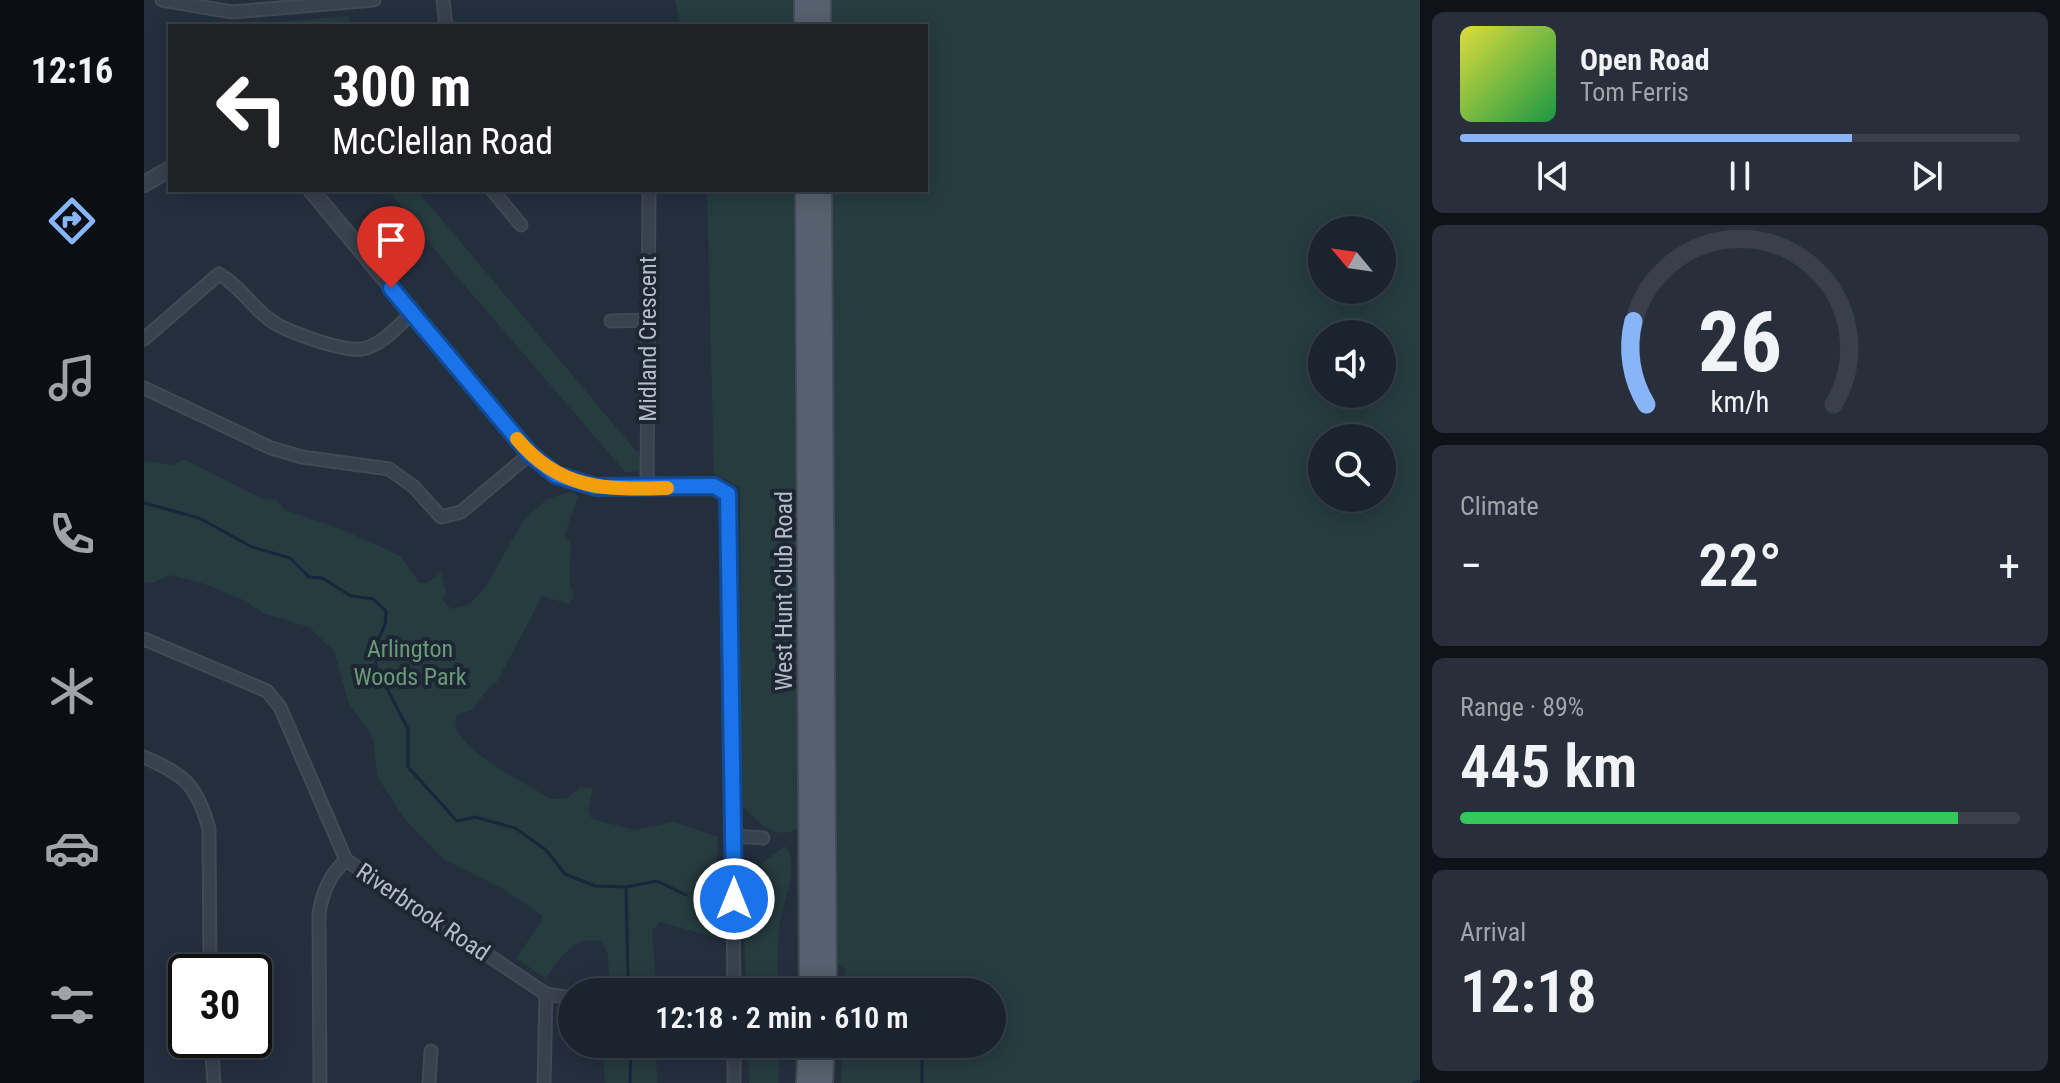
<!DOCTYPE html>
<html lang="en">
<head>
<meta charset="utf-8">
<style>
  :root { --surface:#1b232e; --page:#282f3a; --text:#f1f3f6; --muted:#a0a4aa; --line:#39404a; --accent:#8ab4f8 }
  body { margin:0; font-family:"Roboto Condensed",sans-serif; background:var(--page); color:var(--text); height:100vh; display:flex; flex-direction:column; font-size:30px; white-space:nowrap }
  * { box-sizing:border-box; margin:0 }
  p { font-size:26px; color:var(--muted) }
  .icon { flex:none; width:44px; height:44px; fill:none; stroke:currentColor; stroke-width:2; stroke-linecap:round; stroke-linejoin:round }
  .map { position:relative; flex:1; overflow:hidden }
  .details { display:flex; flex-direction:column; gap:12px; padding:12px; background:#0f1319; width:640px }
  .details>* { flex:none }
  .guide { position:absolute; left:24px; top:24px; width:760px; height:168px; border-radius:0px; box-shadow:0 4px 20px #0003,0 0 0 2px var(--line); background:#202124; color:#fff; overflow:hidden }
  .needle { width:52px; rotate:299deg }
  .tools { position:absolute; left:1164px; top:216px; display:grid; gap:16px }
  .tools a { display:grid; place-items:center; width:88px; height:88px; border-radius:50%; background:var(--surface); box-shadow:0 4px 20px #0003,0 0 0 2px var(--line); font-size:40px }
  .speed { position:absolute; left:24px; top:954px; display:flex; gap:16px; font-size:40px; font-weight:700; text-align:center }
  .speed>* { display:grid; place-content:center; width:104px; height:104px; border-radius:50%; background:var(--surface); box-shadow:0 4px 20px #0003,0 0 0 2px var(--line); line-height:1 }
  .speed .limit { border:4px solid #111; border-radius:12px; background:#fff; color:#111 }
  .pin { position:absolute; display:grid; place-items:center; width:68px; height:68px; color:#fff; margin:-82px -34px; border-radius:50% 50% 50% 0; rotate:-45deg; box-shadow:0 0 8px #0007 }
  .pin .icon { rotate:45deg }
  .me { position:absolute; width:88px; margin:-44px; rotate:0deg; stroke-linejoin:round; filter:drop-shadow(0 0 6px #0008) }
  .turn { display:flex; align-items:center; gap:28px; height:168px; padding:0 32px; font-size:36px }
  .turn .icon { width:104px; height:104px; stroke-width:2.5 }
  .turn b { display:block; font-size:56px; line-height:68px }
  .big { font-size:60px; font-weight:600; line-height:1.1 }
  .details .widget { flex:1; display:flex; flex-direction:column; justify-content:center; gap:12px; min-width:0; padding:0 28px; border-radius:12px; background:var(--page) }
  .details .dial { align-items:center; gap:0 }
  .dial svg { height:208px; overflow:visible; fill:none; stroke:var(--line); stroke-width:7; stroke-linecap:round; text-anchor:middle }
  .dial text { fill:var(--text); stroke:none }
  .song { display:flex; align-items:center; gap:24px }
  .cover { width:96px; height:96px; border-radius:12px; background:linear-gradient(135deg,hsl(60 70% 55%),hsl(140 70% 35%)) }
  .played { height:8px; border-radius:4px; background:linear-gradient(90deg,var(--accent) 70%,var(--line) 70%) }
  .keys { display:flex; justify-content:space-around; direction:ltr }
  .heat { display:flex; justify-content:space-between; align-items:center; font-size:44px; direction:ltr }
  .charge { height:12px; border-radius:6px; background:linear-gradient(90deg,#34c759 89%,var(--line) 0) }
  .trip { position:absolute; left:414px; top:978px; width:448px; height:80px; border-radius:40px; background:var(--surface); box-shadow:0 4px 20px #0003,0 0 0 2px var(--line); font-weight:600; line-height:80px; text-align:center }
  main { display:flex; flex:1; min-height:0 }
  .menu { display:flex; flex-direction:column; width:144px; justify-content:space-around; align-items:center; background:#0b0e12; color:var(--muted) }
  .menu .icon { width:56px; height:56px }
  .menu .on { color:var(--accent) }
  .menu b { font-size:36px; color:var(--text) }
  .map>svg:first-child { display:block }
  .green { fill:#263c3f; fill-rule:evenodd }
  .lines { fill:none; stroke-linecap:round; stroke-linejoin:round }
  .stream { stroke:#17263c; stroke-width:3 }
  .minor-casing { stroke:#414a57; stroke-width:15 }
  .tertiary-casing { stroke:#414a57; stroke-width:18 }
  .primary-casing { stroke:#414a57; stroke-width:22 }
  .minor { stroke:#38414e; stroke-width:11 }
  .tertiary { stroke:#38414e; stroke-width:14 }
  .primary { stroke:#56606e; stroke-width:18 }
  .route-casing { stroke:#114b97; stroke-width:20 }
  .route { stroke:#1a73e8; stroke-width:14 }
  .slow { stroke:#f59e0b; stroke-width:14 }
  .labels { text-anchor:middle; stroke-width:8; stroke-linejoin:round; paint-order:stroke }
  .street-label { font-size:24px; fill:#b4bcc9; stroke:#1d2633 }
  .park-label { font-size:24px; fill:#6b9a76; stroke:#1d2633 }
</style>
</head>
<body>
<main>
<nav class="menu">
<b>12:16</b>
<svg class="icon on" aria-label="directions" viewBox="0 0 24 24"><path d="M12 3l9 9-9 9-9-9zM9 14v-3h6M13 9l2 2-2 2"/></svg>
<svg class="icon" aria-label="music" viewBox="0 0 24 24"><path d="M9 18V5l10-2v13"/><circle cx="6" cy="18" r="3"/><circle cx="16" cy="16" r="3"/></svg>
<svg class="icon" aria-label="phone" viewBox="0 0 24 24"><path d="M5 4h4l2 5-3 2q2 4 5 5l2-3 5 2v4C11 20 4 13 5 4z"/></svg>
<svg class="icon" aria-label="climate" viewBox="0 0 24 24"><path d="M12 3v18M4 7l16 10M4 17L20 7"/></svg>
<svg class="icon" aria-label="car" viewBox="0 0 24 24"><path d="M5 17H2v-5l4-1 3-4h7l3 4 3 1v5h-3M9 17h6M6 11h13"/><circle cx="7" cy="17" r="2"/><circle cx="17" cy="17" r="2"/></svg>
<svg class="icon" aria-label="filters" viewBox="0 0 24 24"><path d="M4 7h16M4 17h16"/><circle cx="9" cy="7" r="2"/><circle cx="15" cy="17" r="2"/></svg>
</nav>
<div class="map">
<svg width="1276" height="1083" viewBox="0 0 1276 1083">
  <rect width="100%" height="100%" fill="#242f3e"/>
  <!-- green -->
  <path class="green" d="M531 0H651V26H537Z
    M684 0H1276V1083H697L698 1044H848V992H699L701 969 691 962 686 190H782V26H684ZM1178 230H1238V290H1178ZM1178 334H1238V394H1178ZM1178 438H1238V498H1178Z
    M205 16V26H90V21L108 24Z
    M244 190H273L492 451 499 453 496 471 482 473 304 266Z
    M563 190H652L656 827C633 843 613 822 597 804L596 488 570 473Z
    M40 459 117 498 133 500 141 510 197 529 256 556 276 583H283L297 573 302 592 299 600 307 609 324 605 341 588 379 521 403 499 426 492 434 496 420 536 427 543 425 580 430 596 425 604 398 596 353 682 345 687 328 710 313 715C298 744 386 786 408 799L423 798 437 787 449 789 444 810 448 819 491 830 530 822 574 837 571 937 515 922 508 931 512 983H465L464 955 458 942C431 933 416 959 401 978L372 958 398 921V915L361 890 299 859 262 821 233 776 230 744 225 731 205 704 190 651 165 627 119 613 102 601 55 582 25 575 8 583 0 582V461L28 465Z
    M641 846C657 865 639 900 636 921 633 944 634 969 633 992H602L599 895 610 869Z
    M459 1044H512L513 1083H461Z
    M604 1044H634L635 1083H605Z"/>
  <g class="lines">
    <!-- stream -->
    <path class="stream" d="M0 503 55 518 108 547 146 558 165 577 178 578 207 596 229 599 242 611 241 625 232 644V667L264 729V767L313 821 331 817 371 828 402 850 421 874 451 886 482 887 513 881 542 895
      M482 887 484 977
      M743 1044 752 1058 767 1051 774 1052 778 1057V1083
      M486 1083 487 1044
      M1270 1083 1276 1081"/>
    <!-- minor casing -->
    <g class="minor-casing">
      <path id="minor" d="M18 0 88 12 230 0
        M299 0 302 26
        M348 190 377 225
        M467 321 504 320
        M0 339 75 274C96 286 106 305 125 319 139 331 200 352 218 349 238 345 253 327 268 313
        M0 388 127 448 158 457 245 469 270 487 297 517 317 512 386 454
        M503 488 505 190
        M584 494 590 992
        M0 639 123 691 136 707 202 860 402 994 428 998
        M0 757C41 775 53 785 65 829L66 972
        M590 836 619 838
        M67 1040 70 1083
        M176 1083 175 914C178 893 185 875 202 860
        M285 1083 287 1051
        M400 1083 402 994
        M590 1083V1044"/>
    </g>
    <!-- tertiary casing -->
    <g class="tertiary-casing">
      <path id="tertiary" d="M0 184 26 169
        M167 190 386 454 412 475 452 487 570 486 584 494"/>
    </g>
    <!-- primary casing -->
    <g class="primary-casing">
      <path id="primary" d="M660 0V26
        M677 0V26
        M661 190 665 992
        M678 190 683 992
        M662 1083 664 1044
        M679 1083 681 1044"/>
    </g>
    <!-- minor -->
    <use href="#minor" class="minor"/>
    <!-- tertiary -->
    <use href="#tertiary" class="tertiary"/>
    <!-- primary -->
    <use href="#primary" class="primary"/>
  </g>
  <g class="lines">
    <!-- route casing -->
    <g class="route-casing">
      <path id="route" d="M247 288 386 454 412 475 452 487 570 486 584 494 590 899"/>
    </g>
    <!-- route -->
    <use href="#route" class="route"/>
    <!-- slow -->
    <path class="slow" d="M373 439C416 490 461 490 523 488"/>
  </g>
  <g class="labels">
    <!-- street labels -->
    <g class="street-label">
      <text transform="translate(504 339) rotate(-90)" y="8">Midland Crescent</text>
      <text transform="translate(640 591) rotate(-90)" y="8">West Hunt Club Road</text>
      <text transform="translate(279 912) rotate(34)" y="8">Riverbrook Road</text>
    </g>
    <!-- park labels -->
    <g class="park-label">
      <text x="266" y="657">Arlington<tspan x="266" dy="28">Woods Park</tspan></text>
    </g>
  </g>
</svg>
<div class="tools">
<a><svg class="needle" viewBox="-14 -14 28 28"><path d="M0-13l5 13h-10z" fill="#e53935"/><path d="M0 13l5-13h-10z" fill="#a0a4aa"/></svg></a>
<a><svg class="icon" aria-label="sound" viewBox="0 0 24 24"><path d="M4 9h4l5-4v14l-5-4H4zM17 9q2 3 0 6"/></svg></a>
<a><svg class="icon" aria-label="search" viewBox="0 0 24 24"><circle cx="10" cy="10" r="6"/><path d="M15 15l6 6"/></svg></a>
</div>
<div class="speed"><div class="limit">30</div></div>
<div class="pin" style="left:247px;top:288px;background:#d93025"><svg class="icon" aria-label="arrive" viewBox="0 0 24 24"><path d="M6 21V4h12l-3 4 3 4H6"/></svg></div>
<svg class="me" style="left:590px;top:899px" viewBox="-20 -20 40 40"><circle r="17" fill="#1a73e8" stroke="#fff" stroke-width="3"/><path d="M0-11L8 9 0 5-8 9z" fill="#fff"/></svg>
<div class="trip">12:18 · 2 min · 610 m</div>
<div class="guide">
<div class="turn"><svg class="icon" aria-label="left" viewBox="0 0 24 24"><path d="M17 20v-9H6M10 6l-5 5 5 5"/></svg><div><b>300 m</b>McClellan Road</div></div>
</div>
</div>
<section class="details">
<div class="widget">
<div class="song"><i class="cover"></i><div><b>Open Road</b><p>Tom Ferris</p></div></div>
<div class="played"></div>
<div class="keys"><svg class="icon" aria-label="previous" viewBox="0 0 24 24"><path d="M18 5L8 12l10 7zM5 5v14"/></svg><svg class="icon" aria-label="pause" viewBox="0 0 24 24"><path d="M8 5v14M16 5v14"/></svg><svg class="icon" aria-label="next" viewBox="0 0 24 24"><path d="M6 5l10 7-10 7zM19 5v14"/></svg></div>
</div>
<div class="widget dial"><svg viewBox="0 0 100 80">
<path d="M14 69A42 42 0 1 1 86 69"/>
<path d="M14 69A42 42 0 0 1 9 37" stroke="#8ab4f8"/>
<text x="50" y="56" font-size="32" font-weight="700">26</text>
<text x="50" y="72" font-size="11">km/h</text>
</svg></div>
<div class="widget"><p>Climate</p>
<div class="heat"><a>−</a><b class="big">22°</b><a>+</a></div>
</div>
<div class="widget"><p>Range · 89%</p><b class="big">445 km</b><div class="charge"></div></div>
<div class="widget"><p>Arrival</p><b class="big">12:18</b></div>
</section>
</main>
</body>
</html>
